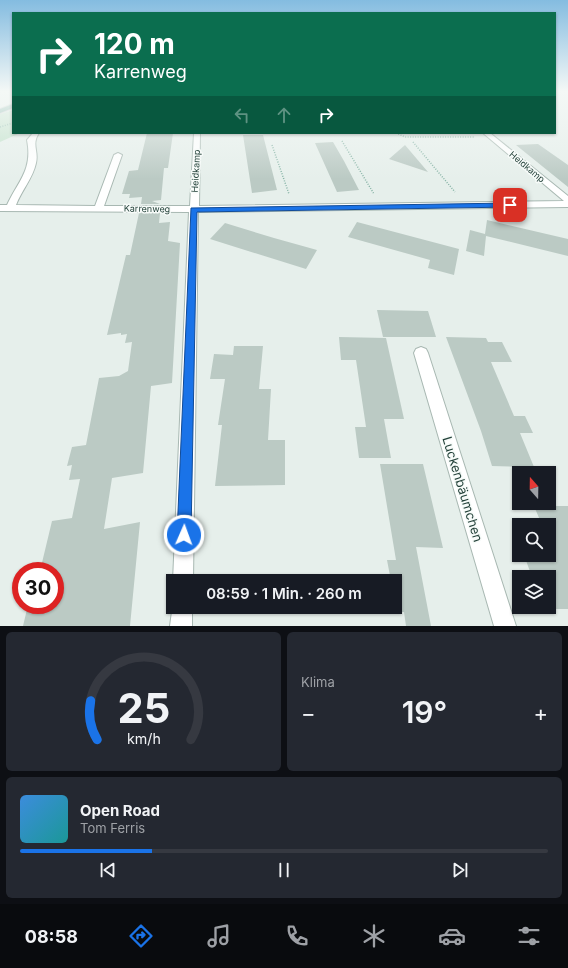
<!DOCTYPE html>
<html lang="de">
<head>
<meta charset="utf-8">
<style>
  :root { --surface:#171b24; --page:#242831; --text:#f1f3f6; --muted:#9ea1a6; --line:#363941; --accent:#1a73e8 }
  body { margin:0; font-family:Inter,sans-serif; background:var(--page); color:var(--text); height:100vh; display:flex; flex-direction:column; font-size:15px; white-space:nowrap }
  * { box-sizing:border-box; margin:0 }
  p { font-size:13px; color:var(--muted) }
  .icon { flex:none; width:22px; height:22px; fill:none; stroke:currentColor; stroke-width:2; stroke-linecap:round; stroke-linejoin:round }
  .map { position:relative; height:626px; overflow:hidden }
  .panel { display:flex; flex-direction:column; gap:6px; padding:6px; background:#0d0f14; flex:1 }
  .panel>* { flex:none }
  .guide { position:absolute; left:12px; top:12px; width:544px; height:122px; border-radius:0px; box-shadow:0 1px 3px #0004; background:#0b6e4f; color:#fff; overflow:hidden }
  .needle { width:26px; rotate:340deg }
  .fabs { position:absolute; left:512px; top:466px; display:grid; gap:8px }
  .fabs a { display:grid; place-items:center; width:44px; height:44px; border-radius:0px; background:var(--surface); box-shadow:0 1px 3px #0004; font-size:20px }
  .speed { position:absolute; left:12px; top:562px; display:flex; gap:8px; font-size:20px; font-weight:700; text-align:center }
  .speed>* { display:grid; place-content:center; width:52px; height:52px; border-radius:50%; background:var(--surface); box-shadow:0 1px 3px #0004; line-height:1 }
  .speed .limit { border:6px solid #d22; background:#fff; color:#111 }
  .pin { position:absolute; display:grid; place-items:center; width:34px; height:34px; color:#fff; margin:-17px; border-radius:8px; box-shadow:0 2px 6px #0006 }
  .me { position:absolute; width:44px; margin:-22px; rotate:2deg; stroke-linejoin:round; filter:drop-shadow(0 0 3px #0008) }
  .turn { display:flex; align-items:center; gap:14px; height:84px; padding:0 16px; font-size:18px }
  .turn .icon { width:52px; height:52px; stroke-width:2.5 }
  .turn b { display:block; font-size:28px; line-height:34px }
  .lanes { display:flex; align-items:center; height:38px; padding:0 16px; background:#0003; justify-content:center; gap:20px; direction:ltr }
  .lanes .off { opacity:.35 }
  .big { font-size:30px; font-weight:600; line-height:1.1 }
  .panel .tile { flex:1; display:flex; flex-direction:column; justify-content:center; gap:6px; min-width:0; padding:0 14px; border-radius:6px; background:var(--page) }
  .panel .dial { align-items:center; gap:0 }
  .dial svg { height:104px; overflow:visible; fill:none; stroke:var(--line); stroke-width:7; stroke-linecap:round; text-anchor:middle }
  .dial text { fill:var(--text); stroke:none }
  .song { display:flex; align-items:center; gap:12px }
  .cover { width:48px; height:48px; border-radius:6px; background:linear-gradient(135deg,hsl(210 70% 55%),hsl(180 70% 35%)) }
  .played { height:4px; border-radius:2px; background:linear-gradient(90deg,var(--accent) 25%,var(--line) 25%) }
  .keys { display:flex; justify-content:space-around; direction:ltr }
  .heat { display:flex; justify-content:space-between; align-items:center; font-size:22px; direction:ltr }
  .panel .tiles { flex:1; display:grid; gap:6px; grid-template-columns:1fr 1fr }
  .tile:last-child { grid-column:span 2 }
  .trip { position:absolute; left:166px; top:574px; width:236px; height:40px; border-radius:0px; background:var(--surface); box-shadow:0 1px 3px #0004; font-weight:600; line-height:40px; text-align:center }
  .tab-bar { display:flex; height:64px; justify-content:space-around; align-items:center; background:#090b0e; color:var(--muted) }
  .tab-bar .icon { width:28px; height:28px }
  .tab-bar .active { color:var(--accent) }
  .tab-bar b { font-size:18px; color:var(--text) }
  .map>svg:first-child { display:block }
  .green { fill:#bfe0c8 }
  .building { fill:#bbcac4 }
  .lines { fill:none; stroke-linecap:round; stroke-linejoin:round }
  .minor-casing { stroke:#a8b8b2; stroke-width:2 }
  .major-casing { stroke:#c2cac8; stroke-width:2 }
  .path { stroke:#86b3a5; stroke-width:1.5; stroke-dasharray:1 1.5; stroke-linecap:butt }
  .minor { fill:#fff; fill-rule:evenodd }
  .major { fill:#6aa596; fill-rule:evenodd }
  .route { fill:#1a73e8; stroke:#114b97 }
  .labels { text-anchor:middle; stroke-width:3; stroke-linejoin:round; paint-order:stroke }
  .far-street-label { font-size:9px; fill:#24423a; stroke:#f7fbf9 }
  .near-street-label { font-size:13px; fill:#24423a; stroke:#f7fbf9 }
</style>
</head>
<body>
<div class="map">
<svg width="568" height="626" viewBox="0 0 568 626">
  <rect width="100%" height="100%" fill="#e6efeb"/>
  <!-- green -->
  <path class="green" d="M13 110V133H20L0 142V114Z"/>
  <!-- building -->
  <path class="building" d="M147 133H173L168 168H164L161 200 152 201 160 204H141L142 197 129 198 130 194H122L129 171 138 170Z
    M243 135H263L277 190 252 193Z
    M333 142 344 161 359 190 337 192 315 143Z
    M538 144 568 165V187L516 145Z
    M405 145 428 172 389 159Z
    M139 213H160L159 223 170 222 168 241 180 243 172 383 151 386 143 473 112 478 104 529 140 522 130 626H23L28 605H55V571H40L52 521 72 518 80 479 69 480 72 465 67 466 72 447 86 445 99 378 119 376 128 371 132 342 125 343 127 334 121 335V333L107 335 126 255H130Z
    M487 220 568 239V256L486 236 484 256 466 251 470 230 485 234Z
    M357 222 459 249 454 275 428 268 430 260 348 237Z
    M225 223 274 238 317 250 306 269 210 239Z
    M377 310 428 311 436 337H383Z
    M339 337 386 338 404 419H384L391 458H359L355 427H366L356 360H341Z
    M446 337 486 338 488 342H502L512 362H491L514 416H525L533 433H520L534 467 492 466 481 431Z
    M234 346H263L259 389H271L268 440H285V485L215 486 222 425H218L225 379H210L214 354 233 355Z
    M380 464H423L443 548 416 547 431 626H406L404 612H395V581H391L387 560H396Z
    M534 506H568V609H546V607H549V577H532L524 555H549V525H542Z"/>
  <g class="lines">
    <!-- minor casing -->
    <g class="minor-casing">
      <path id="minor" d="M33 133H39C31 145 39 150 36 163 33 178 21 191 16 205L95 206 114 155 118 153 122 155 104 206H190L194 133H200L199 206 564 201 483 133H490L568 196V207L198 212 193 581H173L189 212 0 211V205H7C18 181 33 170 27 140Z
        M421 347 426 349 428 353 516 626H494L414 353 416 349Z
        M173 604V607H192V626H170Z"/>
    </g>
    <!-- major casing -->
    <g class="major-casing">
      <path id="major" d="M13 104V108L0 113V109Z"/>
    </g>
    <!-- path -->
    <path class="path" d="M0 127 13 123
      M396 133 405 137H475
      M342 141 374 194
      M413 142 455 192
      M272 145 289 194"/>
    <!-- minor -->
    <use href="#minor" class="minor"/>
    <!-- major -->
    <use href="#major" class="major"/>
  </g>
  <!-- sky -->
  <linearGradient id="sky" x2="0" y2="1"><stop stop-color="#84bce0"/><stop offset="0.51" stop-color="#f4f8f6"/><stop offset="1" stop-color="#f4f8f6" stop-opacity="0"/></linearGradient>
  <rect width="568" height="179" fill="url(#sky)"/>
  <!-- route -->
  <path class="route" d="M510 203 513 204V207L197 212 191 535 189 540 184 542 179 540 177 535 191 208Z"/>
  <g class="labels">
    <!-- far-street labels -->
    <g class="far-street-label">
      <text transform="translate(527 167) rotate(40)" y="3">Heidkamp</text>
      <text transform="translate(196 171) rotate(-87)" y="3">Heidkamp</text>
      <text transform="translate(147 209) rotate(1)" y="3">Karrenweg</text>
    </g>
    <!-- near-street labels -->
    <g class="near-street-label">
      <text transform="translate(463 489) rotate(73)" y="5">Luckenbäumchen</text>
    </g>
  </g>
</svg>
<div class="fabs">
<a><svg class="needle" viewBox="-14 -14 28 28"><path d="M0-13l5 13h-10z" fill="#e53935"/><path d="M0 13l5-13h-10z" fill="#9ea1a6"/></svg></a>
<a><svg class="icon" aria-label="search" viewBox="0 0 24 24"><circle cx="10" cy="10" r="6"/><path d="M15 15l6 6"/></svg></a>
<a><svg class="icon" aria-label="layers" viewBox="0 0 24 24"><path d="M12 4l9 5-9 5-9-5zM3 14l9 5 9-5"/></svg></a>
</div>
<div class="speed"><div class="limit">30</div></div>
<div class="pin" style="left:510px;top:205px;background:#d93025"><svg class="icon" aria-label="arrive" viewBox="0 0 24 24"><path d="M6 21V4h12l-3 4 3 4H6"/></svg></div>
<svg class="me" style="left:184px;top:535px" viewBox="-20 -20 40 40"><circle r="17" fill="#1a73e8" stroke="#fff" stroke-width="3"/><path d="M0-11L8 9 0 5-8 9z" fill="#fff"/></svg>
<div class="trip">08:59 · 1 Min. · 260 m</div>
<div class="guide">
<div class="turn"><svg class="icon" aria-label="right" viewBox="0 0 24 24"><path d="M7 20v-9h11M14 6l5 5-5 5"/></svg><div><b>120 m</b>Karrenweg</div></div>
<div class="lanes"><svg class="icon off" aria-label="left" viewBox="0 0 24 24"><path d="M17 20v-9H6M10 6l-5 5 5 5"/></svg><svg class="icon off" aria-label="ahead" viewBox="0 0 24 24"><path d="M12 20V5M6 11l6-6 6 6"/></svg><svg class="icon" aria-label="right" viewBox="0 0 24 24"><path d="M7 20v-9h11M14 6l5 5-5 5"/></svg></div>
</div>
</div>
<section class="panel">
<div class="tiles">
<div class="tile dial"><svg viewBox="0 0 100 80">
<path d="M14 69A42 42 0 1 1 86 69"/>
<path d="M14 69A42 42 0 0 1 9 39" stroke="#1a73e8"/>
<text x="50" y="56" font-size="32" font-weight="700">25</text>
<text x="50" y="72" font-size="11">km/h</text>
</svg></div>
<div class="tile"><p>Klima</p>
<div class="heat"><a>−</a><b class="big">19°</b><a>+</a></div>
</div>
<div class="tile">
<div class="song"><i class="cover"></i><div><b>Open Road</b><p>Tom Ferris</p></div></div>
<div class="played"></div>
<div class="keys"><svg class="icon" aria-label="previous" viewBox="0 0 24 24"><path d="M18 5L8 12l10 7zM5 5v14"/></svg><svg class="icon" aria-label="pause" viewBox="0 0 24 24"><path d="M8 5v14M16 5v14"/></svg><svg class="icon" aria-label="next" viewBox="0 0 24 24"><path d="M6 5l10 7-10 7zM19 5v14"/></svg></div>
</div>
</div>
</section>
<nav class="tab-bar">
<b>08:58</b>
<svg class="icon active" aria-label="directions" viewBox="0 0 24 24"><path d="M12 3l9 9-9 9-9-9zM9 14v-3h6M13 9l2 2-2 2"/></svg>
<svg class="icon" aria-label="music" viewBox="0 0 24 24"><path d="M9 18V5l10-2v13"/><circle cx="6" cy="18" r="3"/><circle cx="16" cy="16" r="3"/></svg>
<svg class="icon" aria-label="phone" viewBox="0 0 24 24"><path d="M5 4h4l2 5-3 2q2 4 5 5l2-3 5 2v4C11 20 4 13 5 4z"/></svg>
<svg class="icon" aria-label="climate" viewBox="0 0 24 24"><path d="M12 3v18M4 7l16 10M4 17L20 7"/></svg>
<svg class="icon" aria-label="car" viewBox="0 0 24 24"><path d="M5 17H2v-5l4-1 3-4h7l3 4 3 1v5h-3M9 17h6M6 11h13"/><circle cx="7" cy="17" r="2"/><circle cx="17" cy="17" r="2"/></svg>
<svg class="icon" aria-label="filters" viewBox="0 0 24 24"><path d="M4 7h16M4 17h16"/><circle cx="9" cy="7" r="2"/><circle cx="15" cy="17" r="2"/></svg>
</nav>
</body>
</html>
